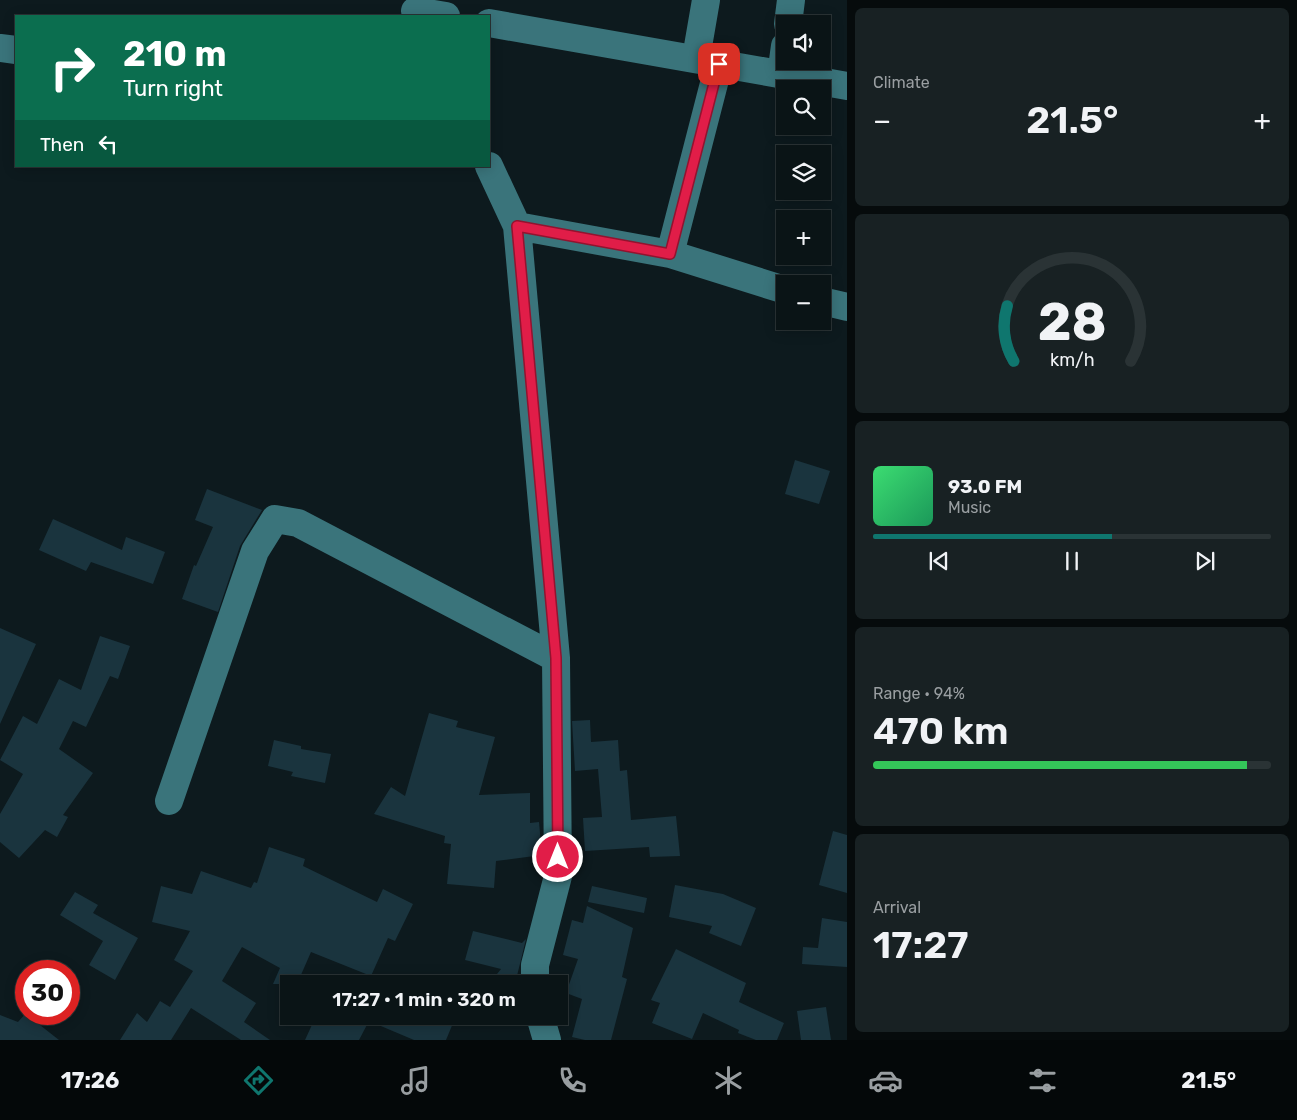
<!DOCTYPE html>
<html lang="en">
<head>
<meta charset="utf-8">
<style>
  :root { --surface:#0a1416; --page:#182123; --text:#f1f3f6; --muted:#999ea1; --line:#2a3335; --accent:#0f766e }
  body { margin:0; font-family:Rubik,sans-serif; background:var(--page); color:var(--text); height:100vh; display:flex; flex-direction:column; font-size:19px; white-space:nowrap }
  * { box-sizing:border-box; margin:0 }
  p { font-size:16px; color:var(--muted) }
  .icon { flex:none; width:28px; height:28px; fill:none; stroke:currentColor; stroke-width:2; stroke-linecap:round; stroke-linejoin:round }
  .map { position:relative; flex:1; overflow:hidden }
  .sheet { display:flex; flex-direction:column; gap:8px; padding:8px; background:#060b0c; width:450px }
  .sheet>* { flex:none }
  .top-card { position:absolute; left:15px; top:15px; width:475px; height:152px; border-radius:0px; box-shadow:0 2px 12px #0003,0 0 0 1px var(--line); background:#0b6e4f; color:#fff; overflow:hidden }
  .tools { position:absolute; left:776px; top:15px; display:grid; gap:10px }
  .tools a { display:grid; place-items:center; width:55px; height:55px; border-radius:0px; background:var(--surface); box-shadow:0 2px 12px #0003,0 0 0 1px var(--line); font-size:25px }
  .speed { position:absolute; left:15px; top:960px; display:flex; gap:10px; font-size:25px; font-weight:700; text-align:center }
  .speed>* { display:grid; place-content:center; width:65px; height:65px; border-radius:50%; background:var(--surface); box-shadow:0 2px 12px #0003,0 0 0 1px var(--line); line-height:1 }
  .speed .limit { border:8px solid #d22; background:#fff; color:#111 }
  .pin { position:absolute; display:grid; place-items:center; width:42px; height:42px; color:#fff; margin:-21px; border-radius:10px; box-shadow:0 2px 8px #0006 }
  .me { position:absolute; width:55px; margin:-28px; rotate:0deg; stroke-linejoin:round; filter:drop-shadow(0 0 4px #0008) }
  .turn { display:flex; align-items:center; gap:18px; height:105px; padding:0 25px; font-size:22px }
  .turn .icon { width:65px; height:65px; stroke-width:2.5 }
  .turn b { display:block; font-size:35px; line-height:42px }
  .then { display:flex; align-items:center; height:48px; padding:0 25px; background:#0003; gap:10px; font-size:19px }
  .big { font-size:38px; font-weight:600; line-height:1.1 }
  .sheet .tile { flex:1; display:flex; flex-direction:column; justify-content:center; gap:8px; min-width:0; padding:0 18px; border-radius:8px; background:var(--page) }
  .sheet .dial { align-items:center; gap:0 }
  .dial svg { height:130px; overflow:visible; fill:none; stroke:var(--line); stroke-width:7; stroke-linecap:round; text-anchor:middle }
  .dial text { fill:var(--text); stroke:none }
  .song { display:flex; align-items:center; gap:15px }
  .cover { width:60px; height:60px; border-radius:8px; background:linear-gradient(135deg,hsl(140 70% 55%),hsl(150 70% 35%)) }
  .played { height:5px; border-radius:2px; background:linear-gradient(90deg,var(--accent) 60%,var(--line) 60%) }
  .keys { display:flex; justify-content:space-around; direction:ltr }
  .heat { display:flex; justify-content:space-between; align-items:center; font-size:28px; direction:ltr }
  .charge { height:8px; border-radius:4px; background:linear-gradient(90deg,#34c759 94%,var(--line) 0) }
  .trip { position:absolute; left:280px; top:975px; width:288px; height:50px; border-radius:0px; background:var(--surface); box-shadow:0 2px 12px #0003,0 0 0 1px var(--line); font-weight:600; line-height:50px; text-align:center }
  .tab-bar { display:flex; height:80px; justify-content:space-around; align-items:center; background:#040809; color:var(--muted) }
  .tab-bar .icon { width:35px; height:35px }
  .tab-bar .active { color:var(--accent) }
  .tab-bar b { font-size:22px; color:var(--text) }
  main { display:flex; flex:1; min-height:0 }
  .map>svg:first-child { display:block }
  .building { fill:#1a343e }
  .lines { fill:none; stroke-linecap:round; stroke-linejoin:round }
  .minor { stroke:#3a747b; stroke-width:28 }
  .route-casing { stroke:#92132f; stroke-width:12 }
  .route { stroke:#e11d48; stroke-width:9 }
</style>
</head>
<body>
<main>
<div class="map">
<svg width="847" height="1040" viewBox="0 0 847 1040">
  <rect width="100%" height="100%" fill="#0d1a1e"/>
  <!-- building -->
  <path class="building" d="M795 460 830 471 819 504 785 494Z
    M207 489 262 510 240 546 218 612 182 599 194 565 196 566 213 527 195 520Z
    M53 519 122 550 126 537 165 552 153 584 91 562 86 571 39 550Z
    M0 628 36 644 0 724Z
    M100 636 130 646 118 679 110 676 86 727 73 721 59 749 93 773 63 815 68 817 57 837 45 830 19 858 0 842V814L23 774 0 760 23 716 37 724 59 679 81 690Z
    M429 713 458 721 456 727 495 737 479 795 530 793V823L539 822 542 855 496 861 494 888 447 884 451 844 444 843 445 836 374 814 391 787 405 796Z
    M590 720 591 742 618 740 620 771 627 770 631 820 676 816 680 856 650 857 649 847 585 851 583 818 602 817 598 769 575 771 572 721Z
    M274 740 301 746V749L331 754 325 783 291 776 293 772 268 766Z
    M833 831 847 835V893L819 885Z
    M269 847 305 859 303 866 377 902 383 889 413 904 395 941 388 938 371 976 311 952 297 984H273L280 968 242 947 222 981 256 1003 244 1022 270 1040H241L191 1008 171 1040H120L137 1013 147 1022 160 1001 170 1007 193 971 174 960 190 931 152 922 161 886 192 894 201 871 251 888 254 882 257 883Z
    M675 885 723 894 756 908 741 946 709 933 712 926 669 917Z
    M592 886 647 898 644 913 588 902Z
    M75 892 98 905 93 913 138 938 115 980 89 965 103 941 60 915Z
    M587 906 633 928 622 977 627 979 611 1040H585L572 1037 582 999 566 993 578 959 563 955 572 920 583 923Z
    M822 918 847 922V967L802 964 803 947 818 948Z
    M473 931 522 943 526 939 515 984H489L501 969 465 960Z
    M676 949 746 983 739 1002 784 1023 777 1040H756L738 1033 739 1030 703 1013 692 1039 652 1023 660 1003 651 1000Z
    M826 1007 831 1040H801L797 1011Z
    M26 1013V1014L59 1040H0V1015L18 1022Z
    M316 1016H456L446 1040H414L369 1021 359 1040H305Z"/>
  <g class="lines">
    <!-- minor -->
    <path class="minor" d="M415 11 446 16
      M489 23 847 86
      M788 24 791 0
      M0 48 16 50
      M696 58 706 0
      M781 75 785 46
      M489 166 517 226 556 658 558 876 535 965V984
      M517 226 670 254 785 290
      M670 254 719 64
      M822 301 847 307
      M169 801 255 551 275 519 298 523 556 658
      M540 1016 547 1040"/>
  </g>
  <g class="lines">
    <!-- route casing -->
    <g class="route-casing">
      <path id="route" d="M558 857 556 658 517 226 670 254 719 64"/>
    </g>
    <!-- route -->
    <use href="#route" class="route"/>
  </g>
</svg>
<div class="tools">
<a><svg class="icon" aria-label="sound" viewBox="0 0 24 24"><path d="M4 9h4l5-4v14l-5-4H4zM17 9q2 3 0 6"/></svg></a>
<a><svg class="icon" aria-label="search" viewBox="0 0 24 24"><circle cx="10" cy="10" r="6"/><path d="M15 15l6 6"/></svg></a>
<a><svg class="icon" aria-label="layers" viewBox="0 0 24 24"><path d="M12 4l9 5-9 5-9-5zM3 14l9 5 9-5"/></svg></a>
<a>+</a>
<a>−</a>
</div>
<div class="speed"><div class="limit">30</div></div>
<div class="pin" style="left:719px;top:64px;background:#d93025"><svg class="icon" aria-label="arrive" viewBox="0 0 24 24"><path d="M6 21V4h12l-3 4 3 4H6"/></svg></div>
<svg class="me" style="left:558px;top:857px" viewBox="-20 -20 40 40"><circle r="17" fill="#e11d48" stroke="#fff" stroke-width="3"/><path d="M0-11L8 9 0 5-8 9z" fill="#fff"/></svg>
<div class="trip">17:27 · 1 min · 320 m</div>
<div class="top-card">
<div class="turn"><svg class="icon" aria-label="right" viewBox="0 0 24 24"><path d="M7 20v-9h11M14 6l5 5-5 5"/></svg><div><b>210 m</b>Turn right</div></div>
<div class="then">Then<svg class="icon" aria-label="left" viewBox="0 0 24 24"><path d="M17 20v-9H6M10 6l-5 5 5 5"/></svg></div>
</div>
</div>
<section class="sheet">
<div class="tile"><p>Climate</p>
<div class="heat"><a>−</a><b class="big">21.5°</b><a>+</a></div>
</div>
<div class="tile dial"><svg viewBox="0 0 100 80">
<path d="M14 69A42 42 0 1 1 86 69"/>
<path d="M14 69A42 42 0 0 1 10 35" stroke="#0f766e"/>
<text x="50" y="56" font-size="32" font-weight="700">28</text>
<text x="50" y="72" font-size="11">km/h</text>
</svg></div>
<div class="tile">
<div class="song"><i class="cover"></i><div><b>93.0 FM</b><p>Music</p></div></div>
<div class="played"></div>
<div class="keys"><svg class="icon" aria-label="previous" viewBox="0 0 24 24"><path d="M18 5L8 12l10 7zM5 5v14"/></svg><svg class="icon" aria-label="pause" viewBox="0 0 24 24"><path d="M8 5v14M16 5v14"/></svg><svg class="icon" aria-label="next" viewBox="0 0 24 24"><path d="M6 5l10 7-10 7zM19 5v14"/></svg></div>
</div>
<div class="tile"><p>Range · 94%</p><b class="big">470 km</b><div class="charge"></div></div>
<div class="tile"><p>Arrival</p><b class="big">17:27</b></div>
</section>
</main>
<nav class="tab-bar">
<b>17:26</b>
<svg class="icon active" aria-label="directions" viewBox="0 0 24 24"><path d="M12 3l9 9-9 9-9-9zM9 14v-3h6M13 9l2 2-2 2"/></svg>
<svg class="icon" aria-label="music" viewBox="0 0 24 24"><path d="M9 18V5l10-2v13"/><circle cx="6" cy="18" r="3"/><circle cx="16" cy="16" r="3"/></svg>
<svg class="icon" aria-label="phone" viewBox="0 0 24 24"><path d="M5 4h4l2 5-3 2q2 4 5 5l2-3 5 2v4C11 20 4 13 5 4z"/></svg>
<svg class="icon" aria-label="climate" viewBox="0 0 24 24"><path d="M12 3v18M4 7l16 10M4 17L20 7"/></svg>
<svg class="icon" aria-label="car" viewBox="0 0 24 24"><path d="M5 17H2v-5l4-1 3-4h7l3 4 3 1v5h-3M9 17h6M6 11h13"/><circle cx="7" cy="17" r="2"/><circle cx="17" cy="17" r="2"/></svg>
<svg class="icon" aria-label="filters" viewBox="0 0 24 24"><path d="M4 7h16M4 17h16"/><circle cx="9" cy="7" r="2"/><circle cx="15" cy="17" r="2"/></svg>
<b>21.5°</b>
</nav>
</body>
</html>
